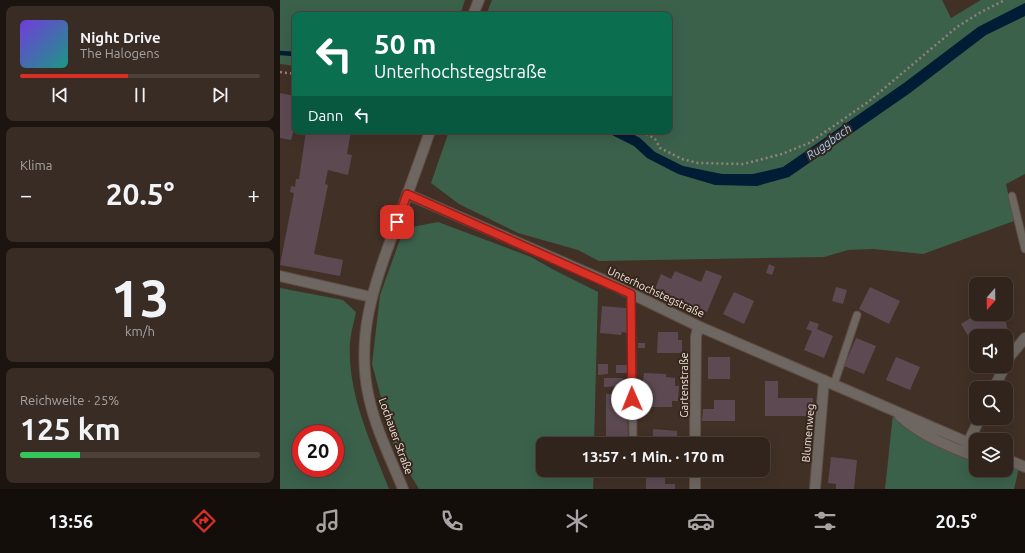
<!DOCTYPE html>
<html lang="de">
<head>
<meta charset="utf-8">
<style>
  :root { --surface:#31241c; --page:#392c25; --text:#f1f3f6; --muted:#a8a4a3; --line:#4c413b; --accent:#d93025 }
  body { margin:0; font-family:Ubuntu,sans-serif; background:var(--page); color:var(--text); height:100vh; display:flex; flex-direction:column; font-size:15px; white-space:nowrap }
  * { box-sizing:border-box; margin:0 }
  p { font-size:13px; color:var(--muted) }
  .icon { flex:none; width:22px; height:22px; fill:none; stroke:currentColor; stroke-width:2; stroke-linecap:round; stroke-linejoin:round }
  .map { position:relative; flex:1; overflow:hidden }
  .side { display:flex; flex-direction:column; gap:6px; padding:6px; background:#1b140f; width:280px }
  .side>* { flex:none }
  .top-card { position:absolute; left:12px; top:12px; width:380px; height:122px; border-radius:8px; box-shadow:0 4px 16px #0002,0 0 0 1px var(--line); background:#0b6e4f; color:#fff; overflow:hidden }
  .needle { width:26px; rotate:200deg }
  .tools { position:absolute; left:689px; top:277px; display:grid; gap:8px }
  .tools a { display:grid; place-items:center; width:44px; height:44px; border-radius:8px; background:var(--surface); box-shadow:0 4px 16px #0002,0 0 0 1px var(--line); font-size:20px }
  .speed { position:absolute; left:12px; top:425px; display:flex; gap:8px; font-size:20px; font-weight:700; text-align:center }
  .speed>* { display:grid; place-content:center; width:52px; height:52px; border-radius:50%; background:var(--surface); box-shadow:0 4px 16px #0002,0 0 0 1px var(--line); line-height:1 }
  .speed .limit { border:6px solid #d22; background:#fff; color:#111 }
  .pin { position:absolute; display:grid; place-items:center; width:34px; height:34px; color:#fff; margin:-17px; border-radius:8px; box-shadow:0 2px 6px #0006 }
  .me { position:absolute; width:44px; margin:-22px; rotate:359deg; stroke-linejoin:round; filter:drop-shadow(0 0 3px #0008) }
  .turn { display:flex; align-items:center; gap:14px; height:84px; padding:0 16px; font-size:18px }
  .turn .icon { width:52px; height:52px; stroke-width:2.5 }
  .turn b { display:block; font-size:28px; line-height:34px }
  .then { display:flex; align-items:center; height:38px; padding:0 16px; background:#0003; gap:8px; font-size:15px }
  .big { font-size:30px; font-weight:600; line-height:1.1 }
  .side .card { flex:1; display:flex; flex-direction:column; justify-content:center; gap:6px; min-width:0; padding:0 14px; border-radius:8px; background:var(--page) }
  .side .dial { align-items:center; gap:0 }
  .dial b { font-size:52px; line-height:1 }
  .song { display:flex; align-items:center; gap:12px }
  .cover { width:48px; height:48px; border-radius:6px; background:linear-gradient(135deg,hsl(260 70% 55%),hsl(170 70% 35%)) }
  .played { height:4px; border-radius:2px; background:linear-gradient(90deg,var(--accent) 45%,var(--line) 45%) }
  .keys { display:flex; justify-content:space-around; direction:ltr }
  .heat { display:flex; justify-content:space-between; align-items:center; font-size:22px; direction:ltr }
  .charge { height:6px; border-radius:3px; background:linear-gradient(90deg,#34c759 25%,var(--line) 0) }
  .trip { position:absolute; left:256px; top:437px; width:234px; height:40px; border-radius:8px; background:var(--surface); box-shadow:0 4px 16px #0002,0 0 0 1px var(--line); font-weight:600; line-height:40px; text-align:center }
  .menu { display:flex; height:64px; justify-content:space-around; align-items:center; background:#140e0b; color:var(--muted) }
  .menu .icon { width:28px; height:28px }
  .menu .selected { color:var(--accent) }
  .menu b { font-size:18px; color:var(--text) }
  main { display:flex; flex:1; min-height:0 }
  .map>svg:first-child { display:block }
  .green { fill:#3b614b; fill-rule:evenodd }
  .water { fill:#001d35 }
  .lines { fill:none; stroke-linecap:round; stroke-linejoin:round }
  .stream { stroke:#001d35; stroke-width:4.5 }
  .building { fill:#5d4952 }
  .service-casing { stroke:#5d4d43; stroke-width:9 }
  .minor-casing { stroke:#5d4d43; stroke-width:12 }
  .tertiary-casing { stroke:#5d4d43; stroke-width:12 }
  .path { stroke:#91827a; stroke-width:2.5; stroke-dasharray:2 3; stroke-linecap:butt }
  .service { stroke:#6e6660; stroke-width:7 }
  .minor { stroke:#6e6660; stroke-width:10 }
  .tertiary { stroke:#6e6660; stroke-width:10 }
  .route-casing { stroke:#8d1f18; stroke-width:10 }
  .route { stroke:#d93025; stroke-width:7 }
  .labels { text-anchor:middle; stroke-width:4; stroke-linejoin:round; paint-order:stroke }
  .street-label { font-size:11px; fill:#eee3dd; stroke:#37261c }
  .water-label { font-size:12px; font-style:italic; fill:#95cefe; stroke:#37261c }
</style>
</head>
<body>
<main>
<section class="side">
<div class="card">
<div class="song"><i class="cover"></i><div><b>Night Drive</b><p>The Halogens</p></div></div>
<div class="played"></div>
<div class="keys"><svg class="icon" aria-label="previous" viewBox="0 0 24 24"><path d="M18 5L8 12l10 7zM5 5v14"/></svg><svg class="icon" aria-label="pause" viewBox="0 0 24 24"><path d="M8 5v14M16 5v14"/></svg><svg class="icon" aria-label="next" viewBox="0 0 24 24"><path d="M6 5l10 7-10 7zM19 5v14"/></svg></div>
</div>
<div class="card"><p>Klima</p>
<div class="heat"><a>−</a><b class="big">20.5°</b><a>+</a></div>
</div>
<div class="card dial"><b>13</b><p>km/h</p></div>
<div class="card"><p>Reichweite · 25%</p><b class="big">125 km</b><div class="charge"></div></div>
</section>
<div class="map">
<svg width="745" height="489" viewBox="0 0 745 489">
  <rect width="100%" height="100%" fill="#413026"/>
  <!-- green -->
  <path class="green" d="M0 0H185L180 15H15V66L0 64Z
    M212 0H662L671 18 701 0H745V174L726 184 734 221 643 254 593 249 568 250 544 257 319 261 298 250 238 233 179 204 151 183 169 131H389V15H206Z
    M158 222 251 257 274 270 318 292 314 444H263V470H314L313 489H139L115 450 92 364 100 295 122 234 132 227Z
    M0 288 63 300 76 312C74 322 71 332 70 342 67 394 91 442 109 489H0ZM21 434H55V468H21Z
    M613 414 696 462V470L739 468 734 489H605Z"/>
  <!-- water -->
  <path class="water" d="M745 3V16L706 35 630 93 509 177 477 186 435 185 398 174 367 158 354 146 324 131H347L360 138 375 152 403 166 442 174H473L503 167 624 83 698 27Z"/>
  <g class="lines">
    <!-- stream -->
    <path class="stream" d="M0 53 15 54"/>
  </g>
  <!-- building -->
  <path class="building" d="M0 93 15 96V126L11 140 0 138Z
    M26 131H71L67 154 72 155 68 175 48 170 45 184 48 185 34 254 63 260 60 276 0 265 14 193 10 192 11 186 15 187 16 179H19Z
    M489 264 495 267 492 275 486 273Z
    M426 270 442 276 427 312 375 289 381 274 391 279 395 271 421 282Z
    M556 287 567 290 563 304 552 301Z
    M590 287 620 301 609 324 579 309Z
    M454 292 474 301 464 324 443 314Z
    M322 306 346 308V316H350L348 333 342 332 341 335 320 333Z
    M697 314H723L729 333 720 336H696V343L693 344 681 324Z
    M530 321 539 324 537 329 553 336 544 358 524 350 532 331 526 329Z
    M378 332H398V340H402V353H377Z
    M576 338 596 346 584 374 564 366Z
    M358 343H365V348H358Z
    M428 357H450V379H428Z
    M616 357 640 367 630 390 606 380Z
    M318 364H328V374L318 375Z
    M336 365H348L347 373H336Z
    M364 373 386 374V377L395 378V386H399L398 401H392V407H366L367 400H364V391H358V381L363 382Z
    M324 378H343V386L324 387Z
    M485 381H498V398H533V416H485Z
    M326 394H347L348 437H326Z
    M434 400H455V421H422L423 409H434Z
    M373 429 397 431V439L402 440V444H362V438H373Z
    M551 457 577 460 574 489H556V484L548 483Z
    M366 476H385V484H395V489H366Z"/>
  <g class="lines">
    <!-- service casing -->
    <g class="service-casing">
      <path id="service" d="M732 196 745 249
        M351 294 353 439
        M554 384 577 315"/>
    </g>
    <!-- minor casing -->
    <g class="minor-casing">
      <path id="minor" d="M127 194 319 278 418 326 696 446
        M0 276 91 297
        M726 364 730 356 745 338
        M714 388 725 366
        M620 416C642 436 669 446 696 457
        M415 444 416 337 418 326
        M686 447 700 418
        M726 459 745 467
        M415 489V470
        M535 489 544 380"/>
    </g>
    <!-- tertiary casing -->
    <g class="tertiary-casing">
      <path id="tertiary" d="M193 15 199 0
        M123 489C111 459 96 430 89 398 75 337 94 285 115 228 127 195 139 163 150 131"/>
    </g>
    <!-- path -->
    <path class="path" d="M0 72 15 74
      M362 131 375 139 380 148 402 159 418 163 463 164 502 154 529 143 558 123 588 102 677 27 701 12 725 0"/>
    <!-- service -->
    <use href="#service" class="service"/>
    <!-- minor -->
    <use href="#minor" class="minor"/>
    <!-- tertiary -->
    <use href="#tertiary" class="tertiary"/>
  </g>
  <g class="lines">
    <!-- route casing -->
    <g class="route-casing">
      <path id="route" d="M117 222 127 194 351 294 352 399"/>
    </g>
    <!-- route -->
    <use href="#route" class="route"/>
  </g>
  <g class="labels">
    <!-- street labels -->
    <g class="street-label">
      <text transform="translate(376 292) rotate(25)" y="4">Unterhochstegstraße</text>
      <text transform="translate(404 385) rotate(-90)" y="4">Gartenstraße</text>
      <text transform="translate(528 433) rotate(-85)" y="4">Blumenweg</text>
      <text transform="translate(116 436) rotate(70)" y="4">Lochauer Straße</text>
    </g>
    <!-- water labels -->
    <g class="water-label">
      <text transform="translate(549 142) rotate(-35)" y="4">Ruggbach</text>
    </g>
  </g>
</svg>
<div class="tools">
<a><svg class="needle" viewBox="-14 -14 28 28"><path d="M0-13l5 13h-10z" fill="#e53935"/><path d="M0 13l5-13h-10z" fill="#a8a4a3"/></svg></a>
<a><svg class="icon" aria-label="sound" viewBox="0 0 24 24"><path d="M4 9h4l5-4v14l-5-4H4zM17 9q2 3 0 6"/></svg></a>
<a><svg class="icon" aria-label="search" viewBox="0 0 24 24"><circle cx="10" cy="10" r="6"/><path d="M15 15l6 6"/></svg></a>
<a><svg class="icon" aria-label="layers" viewBox="0 0 24 24"><path d="M12 4l9 5-9 5-9-5zM3 14l9 5 9-5"/></svg></a>
</div>
<div class="speed"><div class="limit">20</div></div>
<div class="pin" style="left:117px;top:222px;background:#d93025"><svg class="icon" aria-label="arrive" viewBox="0 0 24 24"><path d="M6 21V4h12l-3 4 3 4H6"/></svg></div>
<svg class="me" style="left:352px;top:399px" viewBox="-20 -20 40 40"><circle r="19" fill="#fff"/><path d="M0-13L10 11 0 6-10 11z" fill="#d93025"/></svg>
<div class="trip">13:57 · 1 Min. · 170 m</div>
<div class="top-card">
<div class="turn"><svg class="icon" aria-label="left" viewBox="0 0 24 24"><path d="M17 20v-9H6M10 6l-5 5 5 5"/></svg><div><b>50 m</b>Unterhochstegstraße</div></div>
<div class="then">Dann<svg class="icon" aria-label="left" viewBox="0 0 24 24"><path d="M17 20v-9H6M10 6l-5 5 5 5"/></svg></div>
</div>
</div>
</main>
<nav class="menu">
<b>13:56</b>
<svg class="icon selected" aria-label="directions" viewBox="0 0 24 24"><path d="M12 3l9 9-9 9-9-9zM9 14v-3h6M13 9l2 2-2 2"/></svg>
<svg class="icon" aria-label="music" viewBox="0 0 24 24"><path d="M9 18V5l10-2v13"/><circle cx="6" cy="18" r="3"/><circle cx="16" cy="16" r="3"/></svg>
<svg class="icon" aria-label="phone" viewBox="0 0 24 24"><path d="M5 4h4l2 5-3 2q2 4 5 5l2-3 5 2v4C11 20 4 13 5 4z"/></svg>
<svg class="icon" aria-label="climate" viewBox="0 0 24 24"><path d="M12 3v18M4 7l16 10M4 17L20 7"/></svg>
<svg class="icon" aria-label="car" viewBox="0 0 24 24"><path d="M5 17H2v-5l4-1 3-4h7l3 4 3 1v5h-3M9 17h6M6 11h13"/><circle cx="7" cy="17" r="2"/><circle cx="17" cy="17" r="2"/></svg>
<svg class="icon" aria-label="filters" viewBox="0 0 24 24"><path d="M4 7h16M4 17h16"/><circle cx="9" cy="7" r="2"/><circle cx="15" cy="17" r="2"/></svg>
<b>20.5°</b>
</nav>
</body>
</html>
